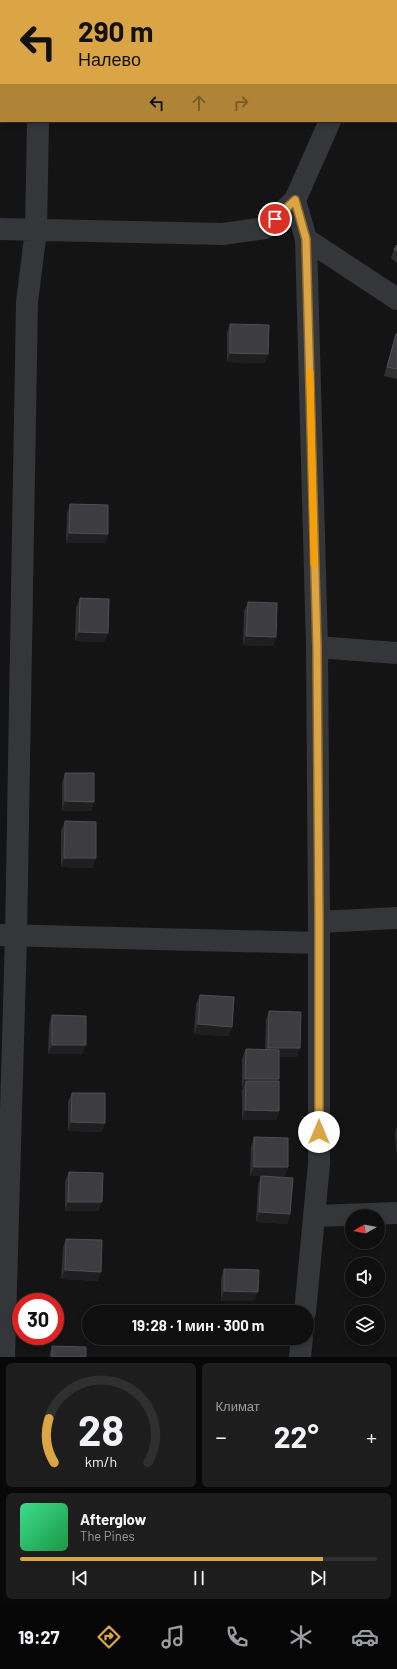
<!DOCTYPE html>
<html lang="ru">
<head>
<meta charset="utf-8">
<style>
  :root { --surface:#0f0f10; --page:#1d1d1e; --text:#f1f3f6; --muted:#9b9c9f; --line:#2f2f30; --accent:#dba545 }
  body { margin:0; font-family:Barlow,sans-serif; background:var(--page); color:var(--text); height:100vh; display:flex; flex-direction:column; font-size:15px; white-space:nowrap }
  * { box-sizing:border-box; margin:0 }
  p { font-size:13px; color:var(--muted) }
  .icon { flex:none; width:22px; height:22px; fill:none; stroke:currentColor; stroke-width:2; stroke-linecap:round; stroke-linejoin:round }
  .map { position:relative; height:1357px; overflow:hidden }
  .panel { display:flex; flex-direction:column; gap:6px; padding:6px; background:#080809; flex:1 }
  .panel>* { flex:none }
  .banner { position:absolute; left:0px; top:0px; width:397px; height:122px; box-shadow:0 2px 6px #0003,0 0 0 1px var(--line); background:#dba545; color:#111; overflow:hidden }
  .needle { width:26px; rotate:261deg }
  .fabs { position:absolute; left:345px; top:1209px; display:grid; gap:8px }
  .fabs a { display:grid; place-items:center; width:40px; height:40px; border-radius:50%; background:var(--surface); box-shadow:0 2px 6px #0003,0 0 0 1px var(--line); font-size:20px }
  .speed { position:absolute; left:12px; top:1293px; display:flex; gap:8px; font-size:20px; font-weight:700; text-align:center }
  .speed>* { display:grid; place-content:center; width:52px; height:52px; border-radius:50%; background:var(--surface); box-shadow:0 2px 6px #0003,0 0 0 1px var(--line); line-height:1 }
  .speed .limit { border:6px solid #d22; background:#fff; color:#111 }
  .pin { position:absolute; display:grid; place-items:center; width:34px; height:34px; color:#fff; margin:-17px; border:2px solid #fff; border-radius:50%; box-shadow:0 1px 4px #0007 }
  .me { position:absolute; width:44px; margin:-22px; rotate:0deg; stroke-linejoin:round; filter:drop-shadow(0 0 3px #0008) }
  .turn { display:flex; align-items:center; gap:14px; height:84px; padding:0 12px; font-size:18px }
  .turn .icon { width:52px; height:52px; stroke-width:2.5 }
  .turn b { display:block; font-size:28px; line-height:34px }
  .lanes { display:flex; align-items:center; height:38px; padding:0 12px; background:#0003; justify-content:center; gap:20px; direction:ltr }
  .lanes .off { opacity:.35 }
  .big { font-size:30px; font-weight:700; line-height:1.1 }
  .panel .tile { flex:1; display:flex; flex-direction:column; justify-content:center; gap:6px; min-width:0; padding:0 14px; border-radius:6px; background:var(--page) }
  .panel .dial { align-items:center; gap:0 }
  .dial svg { height:104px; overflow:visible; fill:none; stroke:var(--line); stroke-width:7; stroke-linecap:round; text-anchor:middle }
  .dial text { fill:var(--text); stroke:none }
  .song { display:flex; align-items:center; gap:12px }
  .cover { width:48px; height:48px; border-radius:6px; background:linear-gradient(135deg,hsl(150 70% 55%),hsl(140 70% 35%)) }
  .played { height:4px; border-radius:2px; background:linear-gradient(90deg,var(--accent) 85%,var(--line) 85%) }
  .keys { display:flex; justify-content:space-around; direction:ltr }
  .heat { display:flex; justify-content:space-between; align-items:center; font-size:22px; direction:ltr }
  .panel .tiles { flex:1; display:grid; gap:6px; grid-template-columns:1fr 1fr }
  .tile:last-child { grid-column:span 2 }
  .trip { position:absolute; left:82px; top:1305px; width:232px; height:40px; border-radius:20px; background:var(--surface); box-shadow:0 2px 6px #0003,0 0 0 1px var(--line); font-weight:700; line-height:40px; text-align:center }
  .dock { display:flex; height:64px; justify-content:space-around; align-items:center; background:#060606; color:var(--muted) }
  .dock .icon { width:28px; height:28px }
  .dock .active { color:var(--accent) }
  .dock b { font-size:18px; color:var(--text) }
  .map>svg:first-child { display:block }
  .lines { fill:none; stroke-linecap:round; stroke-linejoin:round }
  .minor { stroke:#353639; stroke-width:22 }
  .wall { fill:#303033 }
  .shaded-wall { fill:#1f1f21 }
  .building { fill:#3d3d41; stroke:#4d4f53 }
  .route-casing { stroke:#8e6b2d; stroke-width:10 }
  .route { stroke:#dba545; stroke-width:7 }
  .slow { stroke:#f59e0b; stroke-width:7 }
</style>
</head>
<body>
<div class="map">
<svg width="397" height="1357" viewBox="0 0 397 1357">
  <rect width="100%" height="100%" fill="#141415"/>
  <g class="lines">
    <!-- minor -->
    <path class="minor" d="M40 1V0
      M396 18 397 16
      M0 229 223 234 265 228 295 200
      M306 239 397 299
      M317 647 397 653
      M319 922 397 918
      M0 935 319 943
      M315 1216 397 1213
      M305 1312 319 1164V922L317 647 306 239 295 200 330 121
      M4 1357 16 936 27 302 36 230 38 121
      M300 1357 302 1338"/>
  </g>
  <!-- wall -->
  <path class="wall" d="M397 245V263L391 258 394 249Z
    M230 324 268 354 265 363 227 362V333Z
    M396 334H397V379L384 376 393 343Z
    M70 504 108 534 105 543H66L67 513Z
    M80 598 108 633 104 642 75 641 76 608Z
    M248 602 273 646 243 645 244 611Z
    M65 773 94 802 91 811H62V782Z
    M65 821 96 858 92 868 61 867V831Z
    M200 995 232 1027 228 1036 194 1034 196 1004Z
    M269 1011 297 1057H279L278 1081 279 1111 276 1120H242V1090L243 1088H242V1058L246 1049 265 1050 266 1020Z
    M52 1015 86 1045 82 1054H48L49 1025Z
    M72 1093 105 1123 102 1132 68 1131V1102Z
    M397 1126V1157L395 1133Z
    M254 1137 288 1167 284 1177 266 1176 290 1214 287 1224 256 1222 258 1185 261 1176H250L251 1147Z
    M69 1172 99 1211H65V1181Z
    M66 1239 98 1281 61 1279 63 1248Z
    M224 1269 254 1301H221V1279Z
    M52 1346 86 1357H49Z"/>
  <!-- shaded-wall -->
  <path class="shaded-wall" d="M230 353 268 354 265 363 227 362Z
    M69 533 108 534 105 543H66Z
    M79 632 108 633 104 642 75 641Z
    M246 636 276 637 273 646 243 645Z
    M65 801 94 802 91 811H62Z
    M64 858H96L92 868 61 867Z
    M198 1024 232 1027 228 1036 194 1034Z
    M52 1045H86L82 1054H48Z
    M268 1048H300L297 1057H265Z
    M245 1079H279L276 1088 246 1081 243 1088H242Z
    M245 1110 279 1111 276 1120H242Z
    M71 1122 105 1123 102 1132 68 1131Z
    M254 1167H288L284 1177 250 1176Z
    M68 1202H102L99 1211H65Z
    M259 1212 290 1214 287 1224 256 1222Z
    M65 1270 101 1272 98 1281 61 1279Z
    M224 1291 258 1292 254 1301H221Z"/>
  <!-- building -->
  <path class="building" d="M397 245V251L394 249Z
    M230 324 269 325 268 354 230 353Z
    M396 334H397V369L387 367Z
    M70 504 108 505V534L69 533Z
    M80 598 109 599 108 633 79 632Z
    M248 602 277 603 276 637 246 636Z
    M65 773H94V802L65 801Z
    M65 821 96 822V858H64Z
    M200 995 234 997 232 1027 198 1024Z
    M269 1011 301 1012 300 1048H268Z
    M52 1015 86 1016V1045H52Z
    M246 1049 279 1050V1079H245Z
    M246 1081H279V1111L245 1110Z
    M72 1093H105V1123L71 1122Z
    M254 1137 288 1138V1167H254Z
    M69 1172 103 1173 102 1202H68Z
    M261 1176 293 1178 290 1214 259 1212Z
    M66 1239 102 1240 101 1272 65 1270Z
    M224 1269 259 1270 258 1292 224 1291Z
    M52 1346 86 1347V1357H52Z"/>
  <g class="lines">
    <!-- route casing -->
    <g class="route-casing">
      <path id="route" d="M275 219 295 200 306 239 317 647 319 922V1132"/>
    </g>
    <!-- route -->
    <use href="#route" class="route"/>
    <!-- slow -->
    <path class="slow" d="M310 372 314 564"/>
  </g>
</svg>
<div class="fabs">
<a><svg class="needle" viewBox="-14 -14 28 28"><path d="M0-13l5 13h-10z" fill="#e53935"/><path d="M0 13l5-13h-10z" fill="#9b9c9f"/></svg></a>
<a><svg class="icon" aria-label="sound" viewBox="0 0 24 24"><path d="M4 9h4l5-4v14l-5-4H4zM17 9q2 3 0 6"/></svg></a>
<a><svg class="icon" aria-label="layers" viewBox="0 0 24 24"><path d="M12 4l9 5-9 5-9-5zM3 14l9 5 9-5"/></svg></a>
</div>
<div class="speed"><div class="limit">30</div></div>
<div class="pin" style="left:275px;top:219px;background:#d93025"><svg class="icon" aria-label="arrive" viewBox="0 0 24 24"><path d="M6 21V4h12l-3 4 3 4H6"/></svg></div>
<svg class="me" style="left:319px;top:1132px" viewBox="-20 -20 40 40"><circle r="19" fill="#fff"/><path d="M0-13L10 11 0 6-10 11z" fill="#dba545"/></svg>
<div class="trip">19:28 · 1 мин · 300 m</div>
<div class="banner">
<div class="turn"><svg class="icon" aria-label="left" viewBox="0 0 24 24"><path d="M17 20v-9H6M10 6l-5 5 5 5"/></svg><div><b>290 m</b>Налево</div></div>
<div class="lanes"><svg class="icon" aria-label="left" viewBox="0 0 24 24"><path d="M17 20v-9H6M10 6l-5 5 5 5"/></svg><svg class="icon off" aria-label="ahead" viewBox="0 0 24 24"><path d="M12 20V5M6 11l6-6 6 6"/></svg><svg class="icon off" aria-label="right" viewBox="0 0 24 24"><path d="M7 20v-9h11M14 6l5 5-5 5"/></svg></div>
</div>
</div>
<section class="panel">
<div class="tiles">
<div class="tile dial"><svg viewBox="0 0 100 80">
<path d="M14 69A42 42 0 1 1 86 69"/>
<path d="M14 69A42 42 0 0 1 10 35" stroke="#dba545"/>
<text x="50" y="56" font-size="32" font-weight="700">28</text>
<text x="50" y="72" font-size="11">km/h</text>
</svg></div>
<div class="tile"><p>Климат</p>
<div class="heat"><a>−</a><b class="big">22°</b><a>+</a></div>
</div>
<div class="tile">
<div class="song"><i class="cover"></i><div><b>Afterglow</b><p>The Pines</p></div></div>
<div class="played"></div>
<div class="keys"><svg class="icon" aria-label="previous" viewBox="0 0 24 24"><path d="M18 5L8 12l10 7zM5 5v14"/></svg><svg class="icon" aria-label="pause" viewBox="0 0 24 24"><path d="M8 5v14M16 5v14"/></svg><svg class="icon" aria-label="next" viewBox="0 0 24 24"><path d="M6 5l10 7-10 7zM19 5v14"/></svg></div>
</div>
</div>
</section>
<nav class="dock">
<b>19:27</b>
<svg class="icon active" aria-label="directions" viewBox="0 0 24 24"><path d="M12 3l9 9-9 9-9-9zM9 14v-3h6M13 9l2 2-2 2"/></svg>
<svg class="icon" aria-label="music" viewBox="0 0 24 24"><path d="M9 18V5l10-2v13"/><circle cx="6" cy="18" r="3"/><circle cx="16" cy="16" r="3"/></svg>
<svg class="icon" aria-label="phone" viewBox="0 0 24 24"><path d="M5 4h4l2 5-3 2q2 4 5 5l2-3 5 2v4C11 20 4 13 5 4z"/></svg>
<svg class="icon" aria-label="climate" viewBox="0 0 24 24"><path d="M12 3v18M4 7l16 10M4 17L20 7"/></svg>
<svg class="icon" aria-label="car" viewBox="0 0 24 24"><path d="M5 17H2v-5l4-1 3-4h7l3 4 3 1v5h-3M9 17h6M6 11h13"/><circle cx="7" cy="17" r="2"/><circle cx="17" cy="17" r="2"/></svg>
</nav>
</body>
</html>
